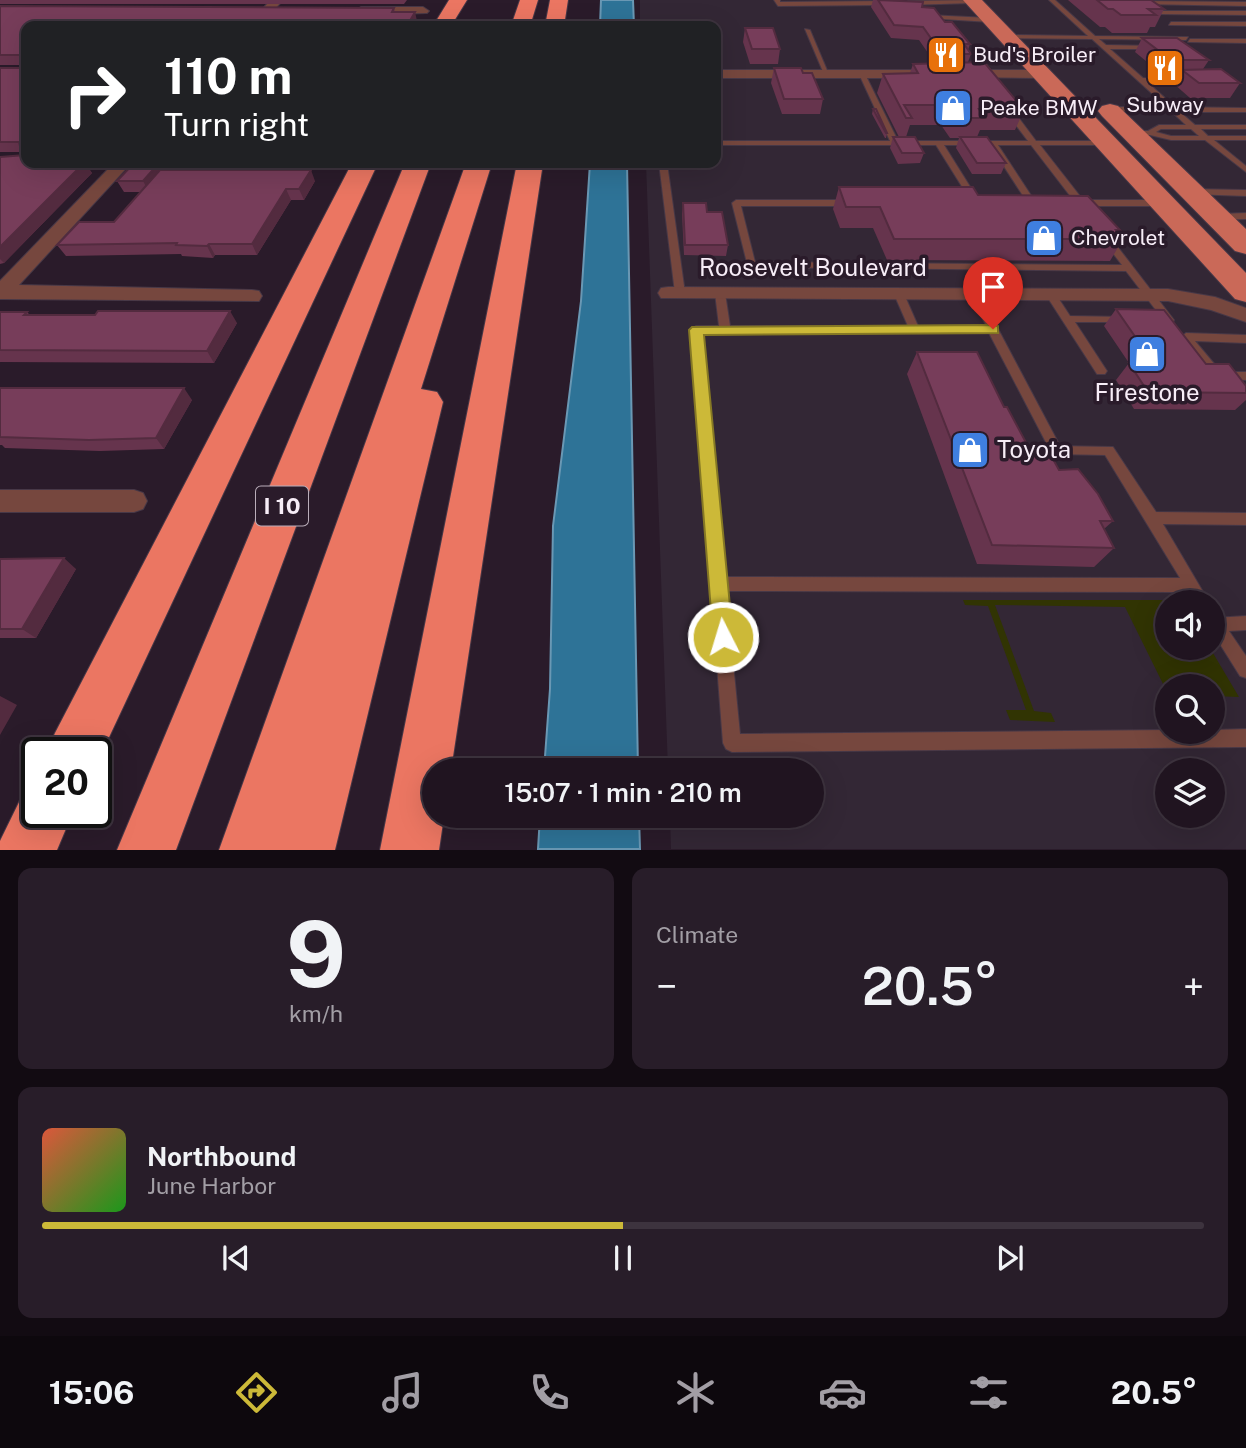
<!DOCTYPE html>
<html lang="en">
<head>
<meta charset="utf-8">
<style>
  :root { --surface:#201420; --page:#281d29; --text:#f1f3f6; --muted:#a29ea5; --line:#3d333e; --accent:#ccb938 }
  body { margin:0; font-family:"Public Sans",sans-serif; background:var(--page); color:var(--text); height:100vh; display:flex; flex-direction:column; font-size:26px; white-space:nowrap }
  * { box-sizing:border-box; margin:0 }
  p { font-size:23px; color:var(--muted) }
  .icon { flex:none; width:38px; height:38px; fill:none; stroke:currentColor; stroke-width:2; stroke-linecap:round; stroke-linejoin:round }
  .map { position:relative; height:850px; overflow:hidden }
  .side { display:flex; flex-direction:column; gap:18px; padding:18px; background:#120b12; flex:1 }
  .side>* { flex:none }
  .top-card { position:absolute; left:21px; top:21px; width:700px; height:147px; border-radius:14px; box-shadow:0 7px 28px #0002,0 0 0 2px var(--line); background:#202124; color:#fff; overflow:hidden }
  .tools { position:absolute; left:1155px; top:590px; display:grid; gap:14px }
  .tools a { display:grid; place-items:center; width:70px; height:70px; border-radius:50%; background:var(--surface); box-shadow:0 7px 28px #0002,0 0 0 2px var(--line); font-size:35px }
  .speed { position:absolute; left:21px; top:737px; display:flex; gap:14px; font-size:35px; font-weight:700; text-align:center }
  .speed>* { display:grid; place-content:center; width:91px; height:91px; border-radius:50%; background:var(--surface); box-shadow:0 7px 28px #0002,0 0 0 2px var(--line); line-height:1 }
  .speed .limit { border:4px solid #111; border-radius:10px; background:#fff; color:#111 }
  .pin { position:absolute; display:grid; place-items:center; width:60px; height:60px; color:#fff; margin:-72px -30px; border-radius:50% 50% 50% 0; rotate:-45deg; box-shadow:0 0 7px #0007 }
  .pin .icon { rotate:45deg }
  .me { position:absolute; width:77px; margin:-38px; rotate:355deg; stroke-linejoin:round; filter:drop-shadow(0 0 5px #0008) }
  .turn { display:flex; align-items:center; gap:24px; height:147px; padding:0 28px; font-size:32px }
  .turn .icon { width:91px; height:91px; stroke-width:2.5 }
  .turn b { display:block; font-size:49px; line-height:60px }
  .big { font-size:52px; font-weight:600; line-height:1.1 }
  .side .tile { flex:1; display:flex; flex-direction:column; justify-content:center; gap:10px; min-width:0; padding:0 24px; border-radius:14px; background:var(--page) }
  .side .dial { align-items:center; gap:0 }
  .dial b { font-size:91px; line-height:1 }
  .song { display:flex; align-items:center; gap:21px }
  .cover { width:84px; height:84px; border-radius:10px; background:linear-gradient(135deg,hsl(10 70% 55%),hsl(120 70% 35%)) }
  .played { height:7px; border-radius:4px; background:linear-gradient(90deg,var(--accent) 50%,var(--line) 50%) }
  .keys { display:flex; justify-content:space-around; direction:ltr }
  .heat { display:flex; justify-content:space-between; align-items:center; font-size:38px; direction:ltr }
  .side .tiles { flex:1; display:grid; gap:18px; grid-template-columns:1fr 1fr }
  .tile:last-child { grid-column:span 2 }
  .trip { position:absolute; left:422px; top:758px; width:402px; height:70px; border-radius:35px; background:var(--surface); box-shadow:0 7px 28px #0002,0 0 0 2px var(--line); font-weight:600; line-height:70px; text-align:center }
  .dock { display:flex; height:112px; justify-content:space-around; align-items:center; background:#0d080d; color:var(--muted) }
  .dock .icon { width:49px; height:49px }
  .dock .on { color:var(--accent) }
  .dock b { font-size:32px; color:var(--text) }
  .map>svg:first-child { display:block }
  .commercial { fill:#332735; fill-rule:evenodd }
  .green { fill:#313403 }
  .water { fill:#2e7397; stroke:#6a98b4; stroke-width:2 }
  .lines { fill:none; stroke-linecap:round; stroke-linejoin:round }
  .lane-casing { stroke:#473847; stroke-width:2 }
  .street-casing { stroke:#473847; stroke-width:2 }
  .primary-casing { stroke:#473847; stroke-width:2 }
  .highway-casing { stroke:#473847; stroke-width:2 }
  .lane { fill:#76473e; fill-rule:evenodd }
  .street { fill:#76473e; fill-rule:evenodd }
  .primary { fill:#ca6958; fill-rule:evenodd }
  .highway { fill:#eb7662; fill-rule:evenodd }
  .wall { fill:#66344d }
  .shaded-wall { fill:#532b3f }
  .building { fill:#773d5a; stroke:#532b3f; stroke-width:2 }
  .route { fill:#ccb938; stroke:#857824; stroke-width:2 }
  .labels { text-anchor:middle; stroke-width:7; stroke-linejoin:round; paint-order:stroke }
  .far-poi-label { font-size:21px; fill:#f7edf7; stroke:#2a1b2a; text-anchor:start }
  .shield { fill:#2a1b2a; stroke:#baaeba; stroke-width:2 }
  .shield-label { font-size:23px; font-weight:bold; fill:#f7edf7 }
  .street-label { font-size:24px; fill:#f7edf7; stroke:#2a1b2a }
  .poi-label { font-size:24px; fill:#f7edf7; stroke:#2a1b2a }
</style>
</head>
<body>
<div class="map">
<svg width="1246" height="850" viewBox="0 0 1246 850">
  <rect width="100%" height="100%" fill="#2a1b2a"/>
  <!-- commercial -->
  <path class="commercial" d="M640 0H1246V849H671L670 816H812V770H668L646 163H716V26H640ZM1167 602H1213V648H1167ZM1167 686H1213V732H1167ZM1167 770H1213V816H1167Z"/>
  <!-- green -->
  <path class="green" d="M963 600H1182L1167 602V648H1210L1239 697 1213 696V686H1167V692L1125 607 995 605 1034 711 1051 713 1055 722 1010 720 1006 710H1026L988 606 965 605Z"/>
  <!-- water -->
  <path class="water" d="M601 0H633L634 26H600Z
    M590 163H627L638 770H544L550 689 553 526 581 301Z
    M540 816H639L640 849H538Z"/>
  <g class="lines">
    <!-- lane casing -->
    <g class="lane-casing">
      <path id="lane" d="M774 0H780V2L886 1 889 3 886 5 778 6Z
        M975 0 973 3 908 5 905 3 908 1Z
        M1049 0H1055L1095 36 1188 37 1186 40 1099 39 1106 45 1156 46V48L1154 49H1110L1143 78 1194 79V81L1192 82H1147L1175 107 1246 108V112H1180L1195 125H1246V129H1201L1208 136H1246V140H1214L1246 166V172L1205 140H1171L1150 135H1130V131H1148L1159 125H1186L1172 112 1105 111 1104 109 1108 107H1167L1092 39 1005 38 1007 35 1088 36ZM1161 129H1191L1199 136H1171L1156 132Z
        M1142 1 1246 2V6L1140 4Z
        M1156 11H1246V15L1154 14Z
        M928 15 990 18 993 20 990 22 926 18Z
        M1171 22H1246V26L1169 25Z
        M805 29 810 30 829 75 824 74Z
        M1190 39H1246V43L1188 42Z
        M862 72 865 74 898 141H1028L1005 111 1009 109H1012L1036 141H1109L1110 143 1106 145H1040L1083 200H1162L1166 203 1162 206H1087V210H1081L1031 145H998L1036 203 1032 206 1029 205 990 145H944L979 201 975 204 971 201 936 145H716V141H890L859 74Z
        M659 163H667L685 293 680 296 675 293Z
        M1193 189 1246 190V196L1190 194 1189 192Z
        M736 200H850L854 203 850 206H741L755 262 1122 265 1102 239 1104 237H1110L1174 320 1173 322H1165L1126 271 748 267 732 203Z
        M1246 213V219L1218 220 1213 217 1218 214Z
        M720 290 725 293 730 326H908L894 294 899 291 904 294 918 326 986 325 970 295 971 293H979L1060 446 1113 447 1156 512 1246 513V525L1163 524 1209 602H1194L1188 592 726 591 740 734 1167 730 1213 732V730L1246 729V747L732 752 726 749 723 743 691 330 696 326H719L715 293ZM989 333 1052 454 1105 455 1180 578 725 577 702 334Z
        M1051 292 1055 293 1070 316 1127 317 1128 319 1123 322H1075L1105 368 1107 371 1105 374H1097L1046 295Z
        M1186 333 1246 335V343L1195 341 1221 372H1246V380L1214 379 1181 337Z
        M1246 616V630L1229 631 1246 656V678L1240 676 1213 633V618Z"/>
    </g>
    <!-- street casing -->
    <g class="street-casing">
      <path id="street" d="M271 0H283L259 26H246Z
        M423 7 429 11 427 13 361 15 355 11 361 7Z
        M716 70H915L922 74 915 78H716Z
        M961 70H1042L1049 74 1042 78 956 77 954 74Z
        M114 163H131L19 285 252 290 259 291 262 296 259 301 0 299V281Z
        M668 287 1168 289 1215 297 1246 308V322L1211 310 1168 301 661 298 658 293 661 288Z
        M0 490H134L143 493 147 501 143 509 134 512H0Z"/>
    </g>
    <!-- primary casing -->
    <g class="primary-casing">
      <path id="primary" d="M963 0H982L1246 273V302L1235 299Z
        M1110 104 1118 106 1246 229V254L1235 251 1102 116 1098 111 1102 106Z"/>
    </g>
    <!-- highway casing -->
    <g class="highway-casing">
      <path id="highway" d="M449 0H467L451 26H433Z
        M520 0H538L530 26H511Z
        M550 0H568L564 26H545Z
        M352 163H378L96 765V752H47L55 733Z
        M405 163H431L176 850H117Z
        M466 163H492L421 389 437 392 443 402 335 850H219Z
        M517 163H543L451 770H434V816H444L439 850H380Z
        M37 786V812H73L57 850H0V841L24 792Z"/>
    </g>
    <!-- lane -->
    <use href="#lane" class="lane"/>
    <!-- street -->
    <use href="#street" class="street"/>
    <!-- primary -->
    <use href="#primary" class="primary"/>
    <!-- highway -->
    <use href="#highway" class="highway"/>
  </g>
  <!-- wall -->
  <path class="wall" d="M0 0H407L404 4H0Z
    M873 0H901L902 2 922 7 945 22 970 44 968 50 971 54 968 62 1024 110 1015 130H980L977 137 1006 163 1001 174H972L956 148 959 138H950L941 125H910L906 137 924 153 920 163 898 164 890 148 893 137H899L877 93 883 74 910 73 913 64 935 63 919 40 891 38 871 7Z
    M1068 0H1151L1164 9 1155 27H1150L1147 33H1112L1105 27H1100Z
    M0 6 394 8 395 12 417 21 26 26V163H85L92 173 4 263 0 264V157L25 155 23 152H0V68H20L23 65H0Z
    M745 28 780 49 778 64H750L743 42Z
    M1142 38 1209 60 1203 69 1240 83 1230 98H1190L1174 84 1179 75H1163L1135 52Z
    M774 68 803 73 823 99 820 114H782L771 83Z
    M873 109 887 133 886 138H885L872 114Z
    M159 163 163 170 315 181 304 200H291L257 255H215L213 258 182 256 181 254 66 256 57 245 114 222 141 192H124L117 181Z
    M839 187 978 195 1120 230 1118 233 1123 239 1110 261 887 260 873 228H840L833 209Z
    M683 203 707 212 728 245 726 256 684 255 682 214Z
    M1116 309 1206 364 1246 386V400L1235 410 1134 409 1116 380 1129 363 1104 326Z
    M0 312H27L30 315H95L237 323 214 363 0 362Z
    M917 352 1030 450 1059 470 1113 521 1104 529 1114 548 1094 567 977 564 907 374Z
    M0 388 192 400 164 449 100 451 5 448 2 445H0Z
    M0 559 76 569 36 638H0Z"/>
  <!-- shaded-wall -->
  <path class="shaded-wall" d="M415 12 417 21 414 26H407Z
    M84 163 92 173 4 263 0 259V247Z
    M159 163 165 173 149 192 143 181Z
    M311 170 315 181 304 200 299 189Z
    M286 189 291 200 257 255 252 244Z
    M209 244 215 255 213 258 207 246Z
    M230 311 237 323 214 363 207 351Z
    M184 388 192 400 164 449 156 438Z
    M64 558 76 569 36 638 22 629Z
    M0 696 17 705 0 735Z"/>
  <!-- building -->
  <path class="building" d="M878 0 923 2 922 7 934 8 945 22H952L970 44H964L971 54H942L923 27 894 25Z
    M1097 0H1151L1164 9H1148L1156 15H1121L1113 9H1108Z
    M0 6 394 8 392 12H415L407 26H26V152L21 150 19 142H0V68H20L23 65 20 55H0Z
    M745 28H773L780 49H752Z
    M1142 38H1177L1209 60H1171Z
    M984 62 1024 110 979 109 985 118H957L948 105H904L912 118H906L883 74 918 73 913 64Z
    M774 68H801L803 73H812L823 99H784Z
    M1221 69 1240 83H1199L1182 70Z
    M873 109H876L887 133H886Z
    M893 137H915L924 153H902Z
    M960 137H987L1006 163H977Z
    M26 153V163H84L0 247V157L25 155Z
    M134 163H159L143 181H117Z
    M160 170H311L299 189H286L252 244H209L207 246 176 245 177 243 57 245 79 222H114Z
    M839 187H973L978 195 1088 196 1120 230H1116L1123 239H894L880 207H846Z
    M683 203H706L707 212H722L728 245H685Z
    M1116 309 1164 310 1206 364H1229L1246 386V393L1148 392 1129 363 1154 364Z
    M98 311H230L207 351 0 350V312H27L24 315H95Z
    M917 352H977L1004 407H1007L1030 450H1048L1059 470 1078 469 1098 494 1113 521H1100L1114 548 992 545Z
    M0 388H184L156 438 89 440 0 437Z
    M64 558 22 629H0V559Z"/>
  <!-- route -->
  <path class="route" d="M993 325 998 326V333L704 335 733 637 730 644 723 647 716 644 713 637 689 330 692 327Z"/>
  <!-- icons -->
  <defs>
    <g id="restaurant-square" transform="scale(2.0125)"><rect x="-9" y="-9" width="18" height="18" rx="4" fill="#e8710a" stroke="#2a1b2a"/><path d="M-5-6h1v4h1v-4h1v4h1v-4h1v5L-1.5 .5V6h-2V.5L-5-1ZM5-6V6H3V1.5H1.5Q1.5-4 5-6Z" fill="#fff"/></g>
    <g id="shop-square" transform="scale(2.0125)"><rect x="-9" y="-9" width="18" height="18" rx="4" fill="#3f7fe0" stroke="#2a1b2a"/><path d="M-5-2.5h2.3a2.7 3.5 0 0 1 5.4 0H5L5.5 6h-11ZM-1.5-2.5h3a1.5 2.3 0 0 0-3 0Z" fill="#fff"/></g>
  </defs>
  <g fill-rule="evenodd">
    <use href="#restaurant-square" x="946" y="55"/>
    <use href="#restaurant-square" x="1165" y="68"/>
    <use href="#shop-square" x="953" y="108"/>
    <use href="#shop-square" x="1044" y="238"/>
    <use href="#shop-square" x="1147" y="354"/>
    <use href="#shop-square" x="970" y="450"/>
  </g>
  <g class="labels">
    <!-- far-poi labels -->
    <g class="far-poi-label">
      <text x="973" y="62">Bud's Broiler</text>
      <text x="1165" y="112" text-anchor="middle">Subway</text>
      <text x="980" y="115">Peake BMW</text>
      <text x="1071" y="245">Chevrolet</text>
    </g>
    <!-- shield labels -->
    <rect class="shield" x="256" y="486.5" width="52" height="39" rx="5"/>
    <g class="shield-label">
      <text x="282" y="514">I 10</text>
    </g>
    <!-- street labels -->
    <g class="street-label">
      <text x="813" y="276">Roosevelt Boulevard</text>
    </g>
    <!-- poi labels -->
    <g class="poi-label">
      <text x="1147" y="401">Firestone</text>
      <text x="997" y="458" text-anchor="start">Toyota</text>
    </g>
  </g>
</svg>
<div class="tools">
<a><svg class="icon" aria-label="sound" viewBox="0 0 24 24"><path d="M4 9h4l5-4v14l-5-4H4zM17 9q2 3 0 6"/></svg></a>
<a><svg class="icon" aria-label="search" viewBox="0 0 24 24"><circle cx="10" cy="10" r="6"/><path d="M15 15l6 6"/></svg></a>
<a><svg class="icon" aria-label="layers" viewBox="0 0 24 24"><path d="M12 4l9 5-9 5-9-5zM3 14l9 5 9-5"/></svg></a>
</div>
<div class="speed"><div class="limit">20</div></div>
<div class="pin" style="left:993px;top:329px;background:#d93025"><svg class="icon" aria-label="arrive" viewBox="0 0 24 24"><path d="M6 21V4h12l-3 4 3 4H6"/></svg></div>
<svg class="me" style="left:723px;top:637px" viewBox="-20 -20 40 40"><circle r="17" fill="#ccb938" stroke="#fff" stroke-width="3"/><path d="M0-11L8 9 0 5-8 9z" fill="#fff"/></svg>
<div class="trip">15:07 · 1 min · 210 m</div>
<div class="top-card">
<div class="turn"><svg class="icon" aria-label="right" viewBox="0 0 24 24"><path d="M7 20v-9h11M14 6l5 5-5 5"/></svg><div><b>110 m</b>Turn right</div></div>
</div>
</div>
<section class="side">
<div class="tiles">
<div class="tile dial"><b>9</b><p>km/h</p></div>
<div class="tile"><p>Climate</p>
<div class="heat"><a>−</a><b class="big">20.5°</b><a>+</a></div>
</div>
<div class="tile">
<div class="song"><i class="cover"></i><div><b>Northbound</b><p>June Harbor</p></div></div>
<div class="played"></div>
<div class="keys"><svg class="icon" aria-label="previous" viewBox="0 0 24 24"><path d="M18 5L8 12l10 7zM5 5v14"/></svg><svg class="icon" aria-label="pause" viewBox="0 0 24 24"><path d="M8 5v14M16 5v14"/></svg><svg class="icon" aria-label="next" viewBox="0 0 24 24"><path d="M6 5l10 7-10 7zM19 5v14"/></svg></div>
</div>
</div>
</section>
<nav class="dock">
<b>15:06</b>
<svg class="icon on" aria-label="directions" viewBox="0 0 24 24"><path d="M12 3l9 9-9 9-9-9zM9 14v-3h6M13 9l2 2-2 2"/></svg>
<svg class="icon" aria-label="music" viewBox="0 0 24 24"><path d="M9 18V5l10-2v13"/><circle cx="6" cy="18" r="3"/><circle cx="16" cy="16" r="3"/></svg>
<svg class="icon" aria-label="phone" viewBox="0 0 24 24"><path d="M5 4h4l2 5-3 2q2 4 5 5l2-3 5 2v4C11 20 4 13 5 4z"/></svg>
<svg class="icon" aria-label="climate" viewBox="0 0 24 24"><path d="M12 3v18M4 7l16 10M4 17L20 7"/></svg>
<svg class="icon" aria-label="car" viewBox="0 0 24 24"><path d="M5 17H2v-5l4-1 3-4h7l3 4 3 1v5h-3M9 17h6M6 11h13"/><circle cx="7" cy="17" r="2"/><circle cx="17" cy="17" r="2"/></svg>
<svg class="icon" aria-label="filters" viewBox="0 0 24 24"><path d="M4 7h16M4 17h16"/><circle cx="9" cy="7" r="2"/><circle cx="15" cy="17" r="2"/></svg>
<b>20.5°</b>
</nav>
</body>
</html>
